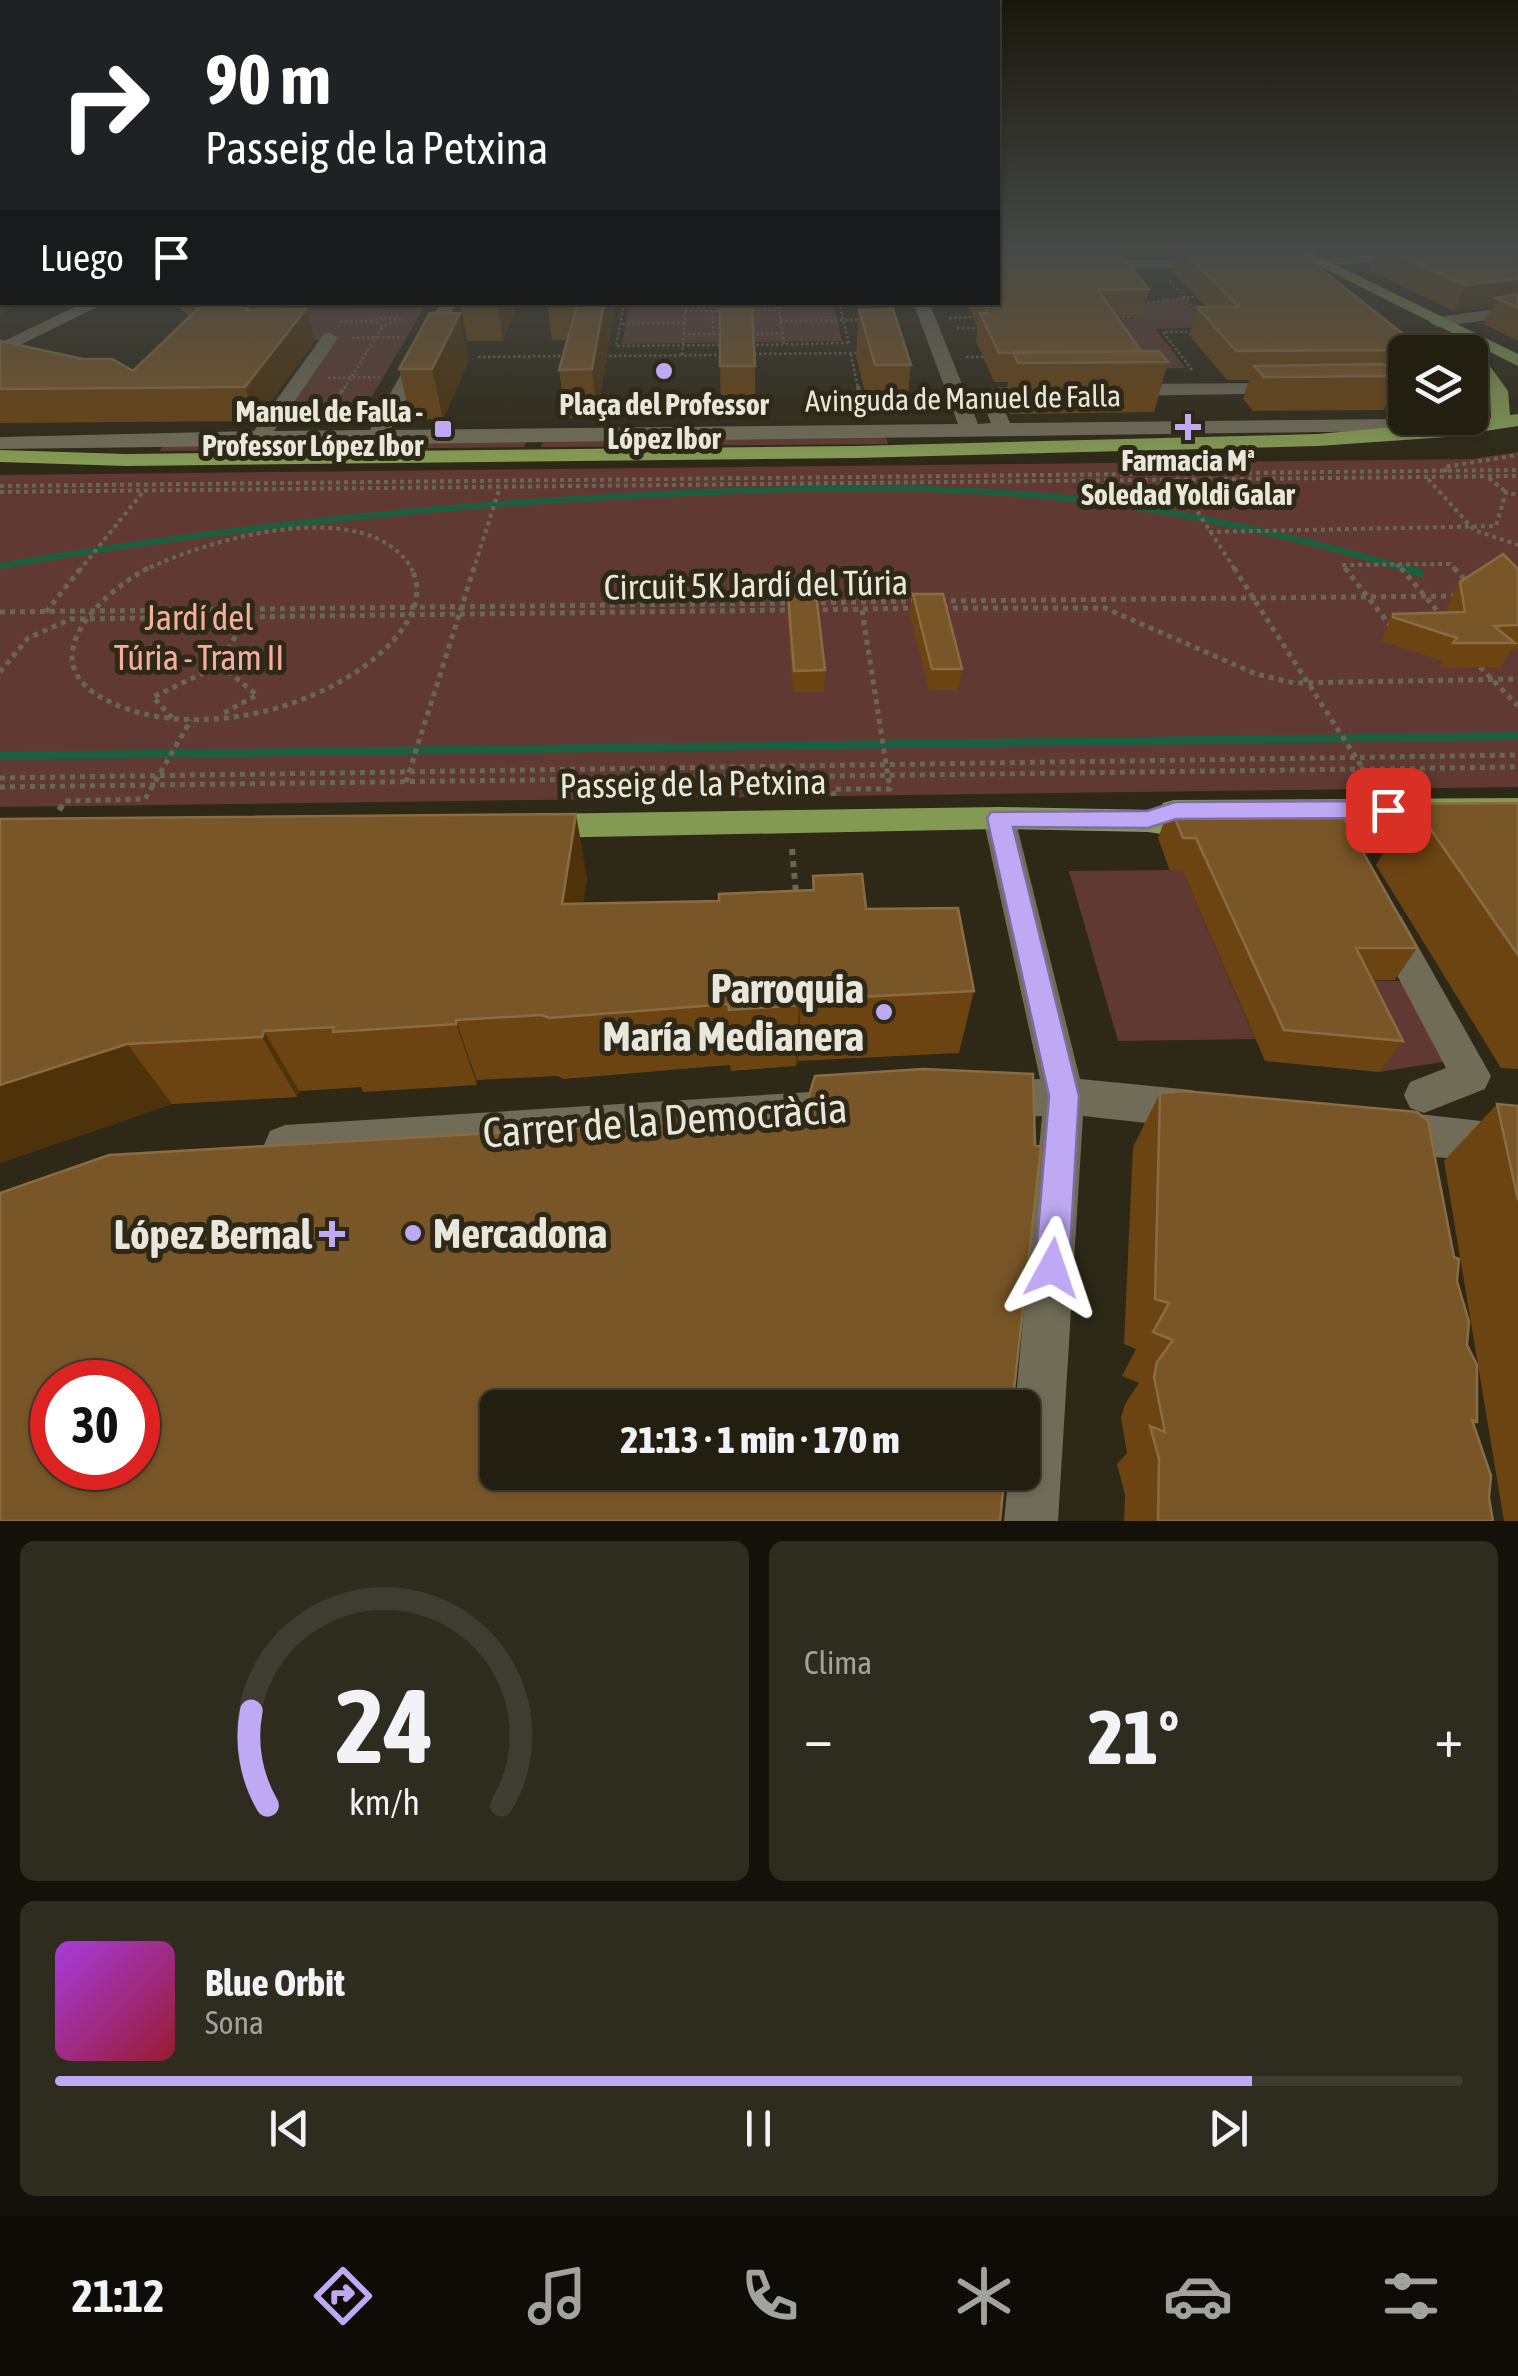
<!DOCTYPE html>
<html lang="es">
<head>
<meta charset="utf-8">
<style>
  :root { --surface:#221f11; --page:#2e2c1f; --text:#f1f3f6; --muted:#a2a29f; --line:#3f3d31; --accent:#bfa9f4 }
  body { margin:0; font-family:"Asap Condensed",sans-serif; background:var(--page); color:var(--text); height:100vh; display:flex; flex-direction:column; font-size:38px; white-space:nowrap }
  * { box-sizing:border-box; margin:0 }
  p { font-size:32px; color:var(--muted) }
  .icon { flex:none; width:55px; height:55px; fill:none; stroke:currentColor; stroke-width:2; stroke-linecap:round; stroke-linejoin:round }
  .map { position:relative; height:1521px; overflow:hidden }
  .drawer { display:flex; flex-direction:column; gap:20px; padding:20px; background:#131109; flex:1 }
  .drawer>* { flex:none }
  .guide { position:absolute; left:0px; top:0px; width:1000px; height:305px; box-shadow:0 2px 8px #0004,0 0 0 2px var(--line); background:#202124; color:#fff; overflow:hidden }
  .tools { position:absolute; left:1388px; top:335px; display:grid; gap:20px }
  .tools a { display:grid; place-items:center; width:100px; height:100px; border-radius:15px; background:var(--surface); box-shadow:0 2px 8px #0004,0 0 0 2px var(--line); font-size:50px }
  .speed { position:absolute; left:30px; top:1360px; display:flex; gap:20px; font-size:50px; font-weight:700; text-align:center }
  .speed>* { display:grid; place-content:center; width:130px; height:130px; border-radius:50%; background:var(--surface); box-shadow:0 2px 8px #0004,0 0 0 2px var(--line); line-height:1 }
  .speed .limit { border:15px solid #d22; background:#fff; color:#111 }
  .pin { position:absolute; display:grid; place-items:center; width:85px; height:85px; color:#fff; margin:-42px; border-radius:20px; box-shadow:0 5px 15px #0006 }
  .me { position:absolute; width:110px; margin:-55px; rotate:5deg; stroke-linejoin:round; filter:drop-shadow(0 0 8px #0008) }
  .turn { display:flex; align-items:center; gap:35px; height:210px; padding:0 40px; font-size:45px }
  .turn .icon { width:130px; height:130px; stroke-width:2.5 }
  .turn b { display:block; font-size:70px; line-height:85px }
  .then { display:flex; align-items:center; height:95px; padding:0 40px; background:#0003; gap:20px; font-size:38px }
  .big { font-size:75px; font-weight:800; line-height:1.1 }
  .drawer .widget { flex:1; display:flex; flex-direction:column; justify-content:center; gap:15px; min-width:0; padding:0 35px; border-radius:15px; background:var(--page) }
  .drawer .dial { align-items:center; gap:0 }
  .dial svg { height:260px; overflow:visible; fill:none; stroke:var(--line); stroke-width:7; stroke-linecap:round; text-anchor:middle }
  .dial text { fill:var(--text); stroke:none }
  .song { display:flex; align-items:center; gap:30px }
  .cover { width:120px; height:120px; border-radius:15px; background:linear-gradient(135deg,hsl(280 70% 55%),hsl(350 70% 35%)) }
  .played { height:10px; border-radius:5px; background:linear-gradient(90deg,var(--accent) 85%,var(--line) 85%) }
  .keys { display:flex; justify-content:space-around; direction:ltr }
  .heat { display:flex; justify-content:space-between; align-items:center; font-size:55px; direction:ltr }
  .drawer .tiles { flex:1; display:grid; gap:20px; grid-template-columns:1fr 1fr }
  .widget:last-child { grid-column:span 2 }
  .trip { position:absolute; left:480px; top:1390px; width:560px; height:100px; border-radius:15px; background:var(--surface); box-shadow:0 2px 8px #0004,0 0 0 2px var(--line); font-weight:800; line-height:100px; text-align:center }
  .tab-bar { display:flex; height:160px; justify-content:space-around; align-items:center; background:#0e0c07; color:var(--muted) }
  .tab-bar .icon { width:70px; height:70px }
  .tab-bar .on { color:var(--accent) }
  .tab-bar b { font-size:45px; color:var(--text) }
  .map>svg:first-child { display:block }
  .green { fill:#603a32 }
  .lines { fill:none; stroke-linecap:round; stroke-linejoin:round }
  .stream-far1 { stroke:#1c5f40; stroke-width:6 }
  .stream { stroke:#1c5f40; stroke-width:8 }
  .path-far3 { stroke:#6a6656; stroke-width:2.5; stroke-dasharray:2.5 2.5; stroke-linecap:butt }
  .path-far2 { stroke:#6a6656; stroke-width:4; stroke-dasharray:4 4; stroke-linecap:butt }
  .path-far1 { stroke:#6a6656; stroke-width:5; stroke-dasharray:5 5; stroke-linecap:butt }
  .path { stroke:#6a6656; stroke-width:6; stroke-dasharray:6 6; stroke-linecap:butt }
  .street { fill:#716c58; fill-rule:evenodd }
  .secondary { fill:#716c58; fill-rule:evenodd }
  .primary { fill:#839a53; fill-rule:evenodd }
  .wall { fill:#6b4411 }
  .shaded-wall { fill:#4d320a }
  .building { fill:#795627; stroke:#8a6c43; stroke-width:2.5; fill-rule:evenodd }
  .route { fill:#bfa9f4; stroke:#7c6e9f; stroke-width:2.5 }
  .poi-dot { fill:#bfa9f4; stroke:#2e2917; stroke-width:4 }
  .labels { text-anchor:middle; stroke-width:10; stroke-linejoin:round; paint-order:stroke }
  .far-street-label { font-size:30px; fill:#e9e7db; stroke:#2e2917 }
  .far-poi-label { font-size:30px; font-weight:bold; fill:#e9e7db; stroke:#2e2917 }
  .street-label { font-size:35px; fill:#e9e7db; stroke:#2e2917 }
  .park-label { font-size:35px; fill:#f8ac9c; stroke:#2e2917 }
  .near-poi-label { font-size:42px; font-weight:bold; fill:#e9e7db; stroke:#2e2917; text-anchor:end }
  .near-street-label { font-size:42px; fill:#e9e7db; stroke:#2e2917 }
</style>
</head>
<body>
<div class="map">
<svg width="1518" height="1521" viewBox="0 0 1518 1521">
  <rect width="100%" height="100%" fill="#2e2917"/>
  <!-- green -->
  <path class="green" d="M1182 298 1209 327 1155 329 1186 368 1132 369 1099 319H1134L1129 310 1139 304Z
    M833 303 842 341 622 344 629 305Z
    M424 308 358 420 263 421 320 340 264 341 291 309Z
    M886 436 888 444 541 447 544 439Z
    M527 439 524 447 159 451 166 443Z
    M1518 452V787L0 807V475L1472 459Z
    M1182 870 1255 1039 1118 1041 1069 871Z
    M1335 980 1409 981 1455 1060 1379 1072Z"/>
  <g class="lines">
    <!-- stream-far1 -->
    <path class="stream-far1" d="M0 566C221 528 443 504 667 494 803 487 939 484 1074 499 1190 512 1302 538 1413 571"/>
    <!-- stream -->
    <path class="stream" d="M1405 568 1420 573
      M0 756 1518 736"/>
    <!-- path-far3 -->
    <path class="path-far3" d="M1170 281 1199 314
      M778 302 784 344
      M839 302 849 343
      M624 303 616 346 725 345
      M945 303H969
      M1142 303 1201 296
      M748 310H779
      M685 311H727
      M713 311V333
      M384 317 400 320 383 326 372 321Z
      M949 318 978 317
      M1112 318 1131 317 1128 314
      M780 321 863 320
      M340 322 372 321
      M622 324 684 323
      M957 328H981
      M683 334H725
      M746 334 782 333
      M352 338 404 337
      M1406 338 1434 352
      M751 345 849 343
      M749 354 863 353
      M851 354 858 389
      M682 355 686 303
      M604 356 723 355
      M478 357 566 356
      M966 357H988
      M1192 370 1163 332H1194
      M328 378 380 377
      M344 389 383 326"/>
    <!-- path-far2 -->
    <path class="path-far2" d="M858 386 863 412
      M328 414 345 386
      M1141 469 1169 468 1236 571
      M1446 472 1444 467 1518 455
      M1489 478 1506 492
      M1428 479 1474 530 1518 545
      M0 486 1518 470
      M0 492 1518 476
      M1209 532 1496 526 1506 492 1518 495
      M1397 564 1403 571
      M79 571 143 492
      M143 571C204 540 370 491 413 571
      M473 571 499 490
      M1347 571 1342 565 1450 564 1457 571"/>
    <!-- path-far1 -->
    <path class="path-far1" d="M148 568C100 594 28 662 108 701 193 743 327 710 391 643 410 622 426 596 411 568
      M1234 568 1364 770
      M1345 568 1393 629
      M1401 568 1441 615
      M1454 568 1466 581
      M941 601 1455 596
      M811 603 915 601
      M943 608H1105L1256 674 1294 683 1518 679
      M813 610 917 608
      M0 612 790 603
      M46 612 81 568
      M220 665 257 695 222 714
      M1480 667 1518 706
      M0 672 28 638 71 619 792 610
      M172 718 153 697 220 665 250 609
      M0 778 1518 755
      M406 782 474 568
      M0 787 1518 767
      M834 796 833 789H890L862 610
      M60 809 65 801 145 799 191 720"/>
    <!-- path -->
    <path class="path" d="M59 810 62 806
      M792 849 796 893"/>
    <!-- street -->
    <path class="street" d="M1436 248H1487L1480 252 1322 267 1315 263 1322 259Z
      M1214 260 1221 264 1219 267 1090 269 1083 265 1090 261Z
      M441 302H457L390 430 958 424 913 302H929L978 424 991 423 979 393 981 389 1047 384 1056 390 1054 394 999 398 1010 423 1397 419 1447 425 1457 431 1447 437 1397 431 0 449V437L254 431 324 334 330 333 338 338 274 431 370 430Z
      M1518 306V316L1437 327 1429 322 1437 317Z
      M1287 383 1296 389 1294 393 1123 396 1114 390 1123 384Z
      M999 807 1010 810 1015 818 1080 1079 1192 1090 1206 1096 1212 1109 1206 1122 1192 1128 1083 1116 1058 1521H1004L1009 1472H1022V1408H1015L1042 1116 994 1119 980 1113 974 1100 980 1087 994 1081 1040 1079 983 818 988 810Z
      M1389 912 1401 916 1491 1076 1485 1089 1424 1113 1410 1108 1404 1095 1410 1082 1446 1068 1371 926 1377 916Z
      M843 1090 857 1096 863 1109 857 1122 843 1128 285 1165 270 1159 264 1145 270 1131 285 1125Z
      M1392 1111 1481 1121 1518 1118V1158C1473 1161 1420 1160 1377 1144L1371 1130 1377 1116Z"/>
    <!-- secondary -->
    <path class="secondary" d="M85 302H107L0 355V343Z"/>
    <!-- primary -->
    <path class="primary" d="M1284 248H1302L1518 354V366Z
      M1478 357 1484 358 1508 391 1510 415 1518 414V426L1447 437 1318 446 856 458 126 466 0 462V450L126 454 856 446 1318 434 1491 418 1490 391 1470 363Z
      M1518 798V820L1391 821 1518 827V851L1311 841 1300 837 1295 829 1299 822H1213L1216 828 1211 836 1200 840 1148 832 999 829 538 838 527 834 522 826 527 818 538 814 999 807 1159 810 1163 803 1174 800Z"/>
  </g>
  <!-- wall -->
  <path class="wall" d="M998 248H1286L1422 349 1470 352H1405V399L1392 390 1384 410 1253 411 1243 399 1249 380H1227L1189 335 1197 307H1206L1172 271 1176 256 1122 257 1149 289 1142 316 1117 317 1141 351 1168 362 1154 412 1010 414 1005 402 1008 382H994L976 341 978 327 966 302H998Z
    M1377 248H1518V341L1483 324 1492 307 1454 311 1369 270Z
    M173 302H291L284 309 315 340 257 421 0 423V341L133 371 190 317Z
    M460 302H515L516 306 503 341H467Z
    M547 302H615L597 417 566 418 559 370 567 340H552Z
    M859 310 911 365 906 415H871L856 357Z
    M469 360 443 419H411L399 369Z
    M720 366H755V416H721Z
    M1518 569V649H1511L1501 667 1439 668 1443 661 1381 641 1393 614 1448 612 1447 605 1460 582Z
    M913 594 962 669 958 690H929L910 614Z
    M788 595 825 670 824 692H793L787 616Z
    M1518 803V1069L1501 1068 1376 865 1413 804Z
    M1170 806 1417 948 1395 980H1372L1403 1041 1379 1072 1265 1061 1182 870 1170 871 1158 838Z
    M0 819 587 877 583 904 719 901 812 890 813 876 866 909 974 991 959 1053 798 1061 796 1066 731 1071 730 1065 564 1079 557 1076 477 1080V1085L363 1092 361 1087 333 1089 299 1091 297 1097 172 1104 0 1163Z
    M1160 1093 1457 1281 1477 1422 1473 1424 1493 1521H1124L1125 1495 1117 1464 1127 1453 1121 1418 1125 1404 1139 1383 1122 1376 1136 1349 1124 1344 1133 1147Z
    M1497 1104 1518 1106V1521H1504L1444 1161Z"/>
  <!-- shaded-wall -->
  <path class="shaded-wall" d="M2 275V302H21L0 315V277Z
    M1518 279V303L1496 298 1492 307 1454 311 1466 285Z
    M252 302H291L256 341 246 310Z
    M497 302H515L516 306 503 341Z
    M604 302H615L597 417 592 369Z
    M306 309 315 340 257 421 245 387Z
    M460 313 469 360 443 419 432 369Z
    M1484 362 1470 392V375Z
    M576 814 587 877 575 967 562 904Z
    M801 1000 798 1061 796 1066 799 1005Z
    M456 1020 477 1080V1085L456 1024Z
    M264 1031 299 1091 297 1097 262 1037Z
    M127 1044 172 1104 0 1163V1085Z"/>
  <!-- building -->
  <path class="building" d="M0 248H2V275L0 277Z
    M998 248H1115L1149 289 1098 290 1141 351 999 353 980 313H988L983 302H998Z
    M1181 248H1286L1301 253 1422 349H1466L1484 362 1470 375V352H1405V361L1389 350 1236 351 1197 307H1239Z
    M1384 248H1518V279L1466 285Z
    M1518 294V308L1496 298Z
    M205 302H252L246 310 306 309 245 387 0 389V341L83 359H112L133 371Z
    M578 302H604L592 369 559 370Z
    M893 309 911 365H875L859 310Z
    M720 310H752L755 366H720Z
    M430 313H460L432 369H399Z
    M1159 351 1168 362 1018 363 1013 352Z
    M1384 364 1398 376 1264 377 1254 366Z
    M1503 554 1518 569V625L1494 626 1515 643H1453L1457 638 1393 617V614L1465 612 1460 582Z
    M913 594H943L962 669H932Z
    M788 595H816L825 670 794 671Z
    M1518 803V955L1413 804Z
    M1170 806 1196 812 1341 813 1417 948H1356L1403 1041 1284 1030 1196 838H1183Z
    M576 814 562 904 719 901V894L814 890 813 876 862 874 866 909 958 908 974 991 801 1000 799 1005 729 1010 728 1004 549 1018 542 1015 456 1020V1024L333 1032 334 1027 264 1031 262 1037 127 1044 0 1085V819Z
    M923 1069 1033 1074 1035 1145 1041 1147 1012 1408H498V1472H1005L1000 1521H0V1193L109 1155 803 1115 815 1076ZM52 1382H138V1468H52Z
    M1184 1091 1417 1112 1428 1121 1454 1257 1459 1259 1457 1281 1469 1322 1467 1345 1477 1365V1422L1472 1420 1491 1476 1489 1498 1493 1521H1158L1159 1459 1150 1426 1165 1432 1154 1377 1157 1362 1173 1340 1153 1332 1169 1303 1155 1299 1160 1093Z
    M1497 1104 1518 1106V1200Z"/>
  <!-- sky -->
  <linearGradient id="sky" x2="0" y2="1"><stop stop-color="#19170d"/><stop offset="0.54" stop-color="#464947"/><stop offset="1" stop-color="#464947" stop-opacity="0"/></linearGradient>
  <rect width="1518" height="461" fill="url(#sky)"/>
  <!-- route -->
  <path class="route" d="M1388 801 1399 810 1388 818 1176 819 1148 828 1013 827 1079 1096 1069 1268 1064 1280 1052 1286 1040 1280 1035 1268 1049 1096 987 818 991 812 1147 811 1175 802Z"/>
  <!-- markers -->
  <g class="poi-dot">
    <circle cx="664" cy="371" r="10"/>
    <path d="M1183 412h10v10h10v10h-10v10h-10v-10h-10v-10h10z"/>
    <rect x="433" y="419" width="20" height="20" rx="5"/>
    <circle cx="884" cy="1012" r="10"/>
    <circle cx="413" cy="1233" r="10"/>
    <path d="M327 1219h10v10h10v10h-10v10h-10v-10h-10v-10h10z"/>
  </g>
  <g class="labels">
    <!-- far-street labels -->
    <g class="far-street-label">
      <text transform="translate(963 399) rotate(-1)" y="10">Avinguda de Manuel de Falla</text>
    </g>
    <!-- far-poi labels -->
    <g class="far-poi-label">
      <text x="664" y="415">Plaça del Professor<tspan x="664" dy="34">López Ibor</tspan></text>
      <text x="423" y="422" text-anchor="end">Manuel de Falla -<tspan x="423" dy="34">Professor López Ibor</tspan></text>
      <text x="1188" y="471">Farmacia Mª<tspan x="1188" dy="34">Soledad Yoldi Galar</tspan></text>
    </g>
    <!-- street labels -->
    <g class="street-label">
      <text transform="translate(756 585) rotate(-1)" y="12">Circuit 5K Jardí del Túria</text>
      <text transform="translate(693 784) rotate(-1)" y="12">Passeig de la Petxina</text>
    </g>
    <!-- park labels -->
    <g class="park-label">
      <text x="199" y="630">Jardí del<tspan x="199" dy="40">Túria - Tram II</tspan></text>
    </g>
    <!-- near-poi labels -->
    <g class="near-poi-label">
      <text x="864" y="1003">Parroquia<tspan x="864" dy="48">María Medianera</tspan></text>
      <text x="433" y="1248" text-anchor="start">Mercadona</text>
      <text x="312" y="1249">López Bernal</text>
    </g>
    <!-- near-street labels -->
    <g class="near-street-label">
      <text transform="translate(665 1120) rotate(-4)" y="15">Carrer de la Democràcia</text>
    </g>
  </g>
</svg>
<div class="tools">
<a><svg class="icon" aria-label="layers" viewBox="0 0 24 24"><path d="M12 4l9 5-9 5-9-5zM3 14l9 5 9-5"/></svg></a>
</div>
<div class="speed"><div class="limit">30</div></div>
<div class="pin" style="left:1388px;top:810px;background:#d93025"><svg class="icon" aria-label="arrive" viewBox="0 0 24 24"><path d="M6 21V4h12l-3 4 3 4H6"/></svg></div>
<svg class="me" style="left:1052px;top:1268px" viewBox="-20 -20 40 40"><path d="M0-17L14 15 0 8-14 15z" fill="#bfa9f4" stroke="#fff" stroke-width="4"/></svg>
<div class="trip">21:13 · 1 min · 170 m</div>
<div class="guide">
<div class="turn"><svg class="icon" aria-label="right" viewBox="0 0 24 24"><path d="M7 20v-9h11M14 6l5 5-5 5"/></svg><div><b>90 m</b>Passeig de la Petxina</div></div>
<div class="then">Luego<svg class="icon" aria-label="arrive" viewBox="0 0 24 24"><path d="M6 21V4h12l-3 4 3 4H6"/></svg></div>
</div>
</div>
<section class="drawer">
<div class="tiles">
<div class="widget dial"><svg viewBox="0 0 100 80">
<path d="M14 69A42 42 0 1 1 86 69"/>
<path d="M14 69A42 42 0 0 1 9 40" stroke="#bfa9f4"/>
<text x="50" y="56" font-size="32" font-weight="700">24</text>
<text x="50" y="72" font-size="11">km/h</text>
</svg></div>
<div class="widget"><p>Clima</p>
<div class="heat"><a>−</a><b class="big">21°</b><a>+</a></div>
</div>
<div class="widget">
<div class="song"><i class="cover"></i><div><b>Blue Orbit</b><p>Sona</p></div></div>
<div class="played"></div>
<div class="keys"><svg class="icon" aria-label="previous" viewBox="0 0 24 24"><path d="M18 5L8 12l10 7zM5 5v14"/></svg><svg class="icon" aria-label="pause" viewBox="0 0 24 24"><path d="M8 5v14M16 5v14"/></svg><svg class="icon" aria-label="next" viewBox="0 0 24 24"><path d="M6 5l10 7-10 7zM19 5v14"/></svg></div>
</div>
</div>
</section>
<nav class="tab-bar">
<b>21:12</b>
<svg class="icon on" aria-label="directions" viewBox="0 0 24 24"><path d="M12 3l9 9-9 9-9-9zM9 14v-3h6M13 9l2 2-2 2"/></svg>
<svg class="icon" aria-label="music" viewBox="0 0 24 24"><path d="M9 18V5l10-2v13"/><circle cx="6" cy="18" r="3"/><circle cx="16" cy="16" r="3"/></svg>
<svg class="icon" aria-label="phone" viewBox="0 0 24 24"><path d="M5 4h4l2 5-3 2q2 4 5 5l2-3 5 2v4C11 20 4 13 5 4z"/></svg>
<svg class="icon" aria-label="climate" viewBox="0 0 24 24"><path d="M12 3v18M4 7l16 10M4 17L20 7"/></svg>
<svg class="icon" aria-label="car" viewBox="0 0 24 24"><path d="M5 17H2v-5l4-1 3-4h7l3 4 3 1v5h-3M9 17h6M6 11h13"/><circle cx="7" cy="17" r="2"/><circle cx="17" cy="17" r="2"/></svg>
<svg class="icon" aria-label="filters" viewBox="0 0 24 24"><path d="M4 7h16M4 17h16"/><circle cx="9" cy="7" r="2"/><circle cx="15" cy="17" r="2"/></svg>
</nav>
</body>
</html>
